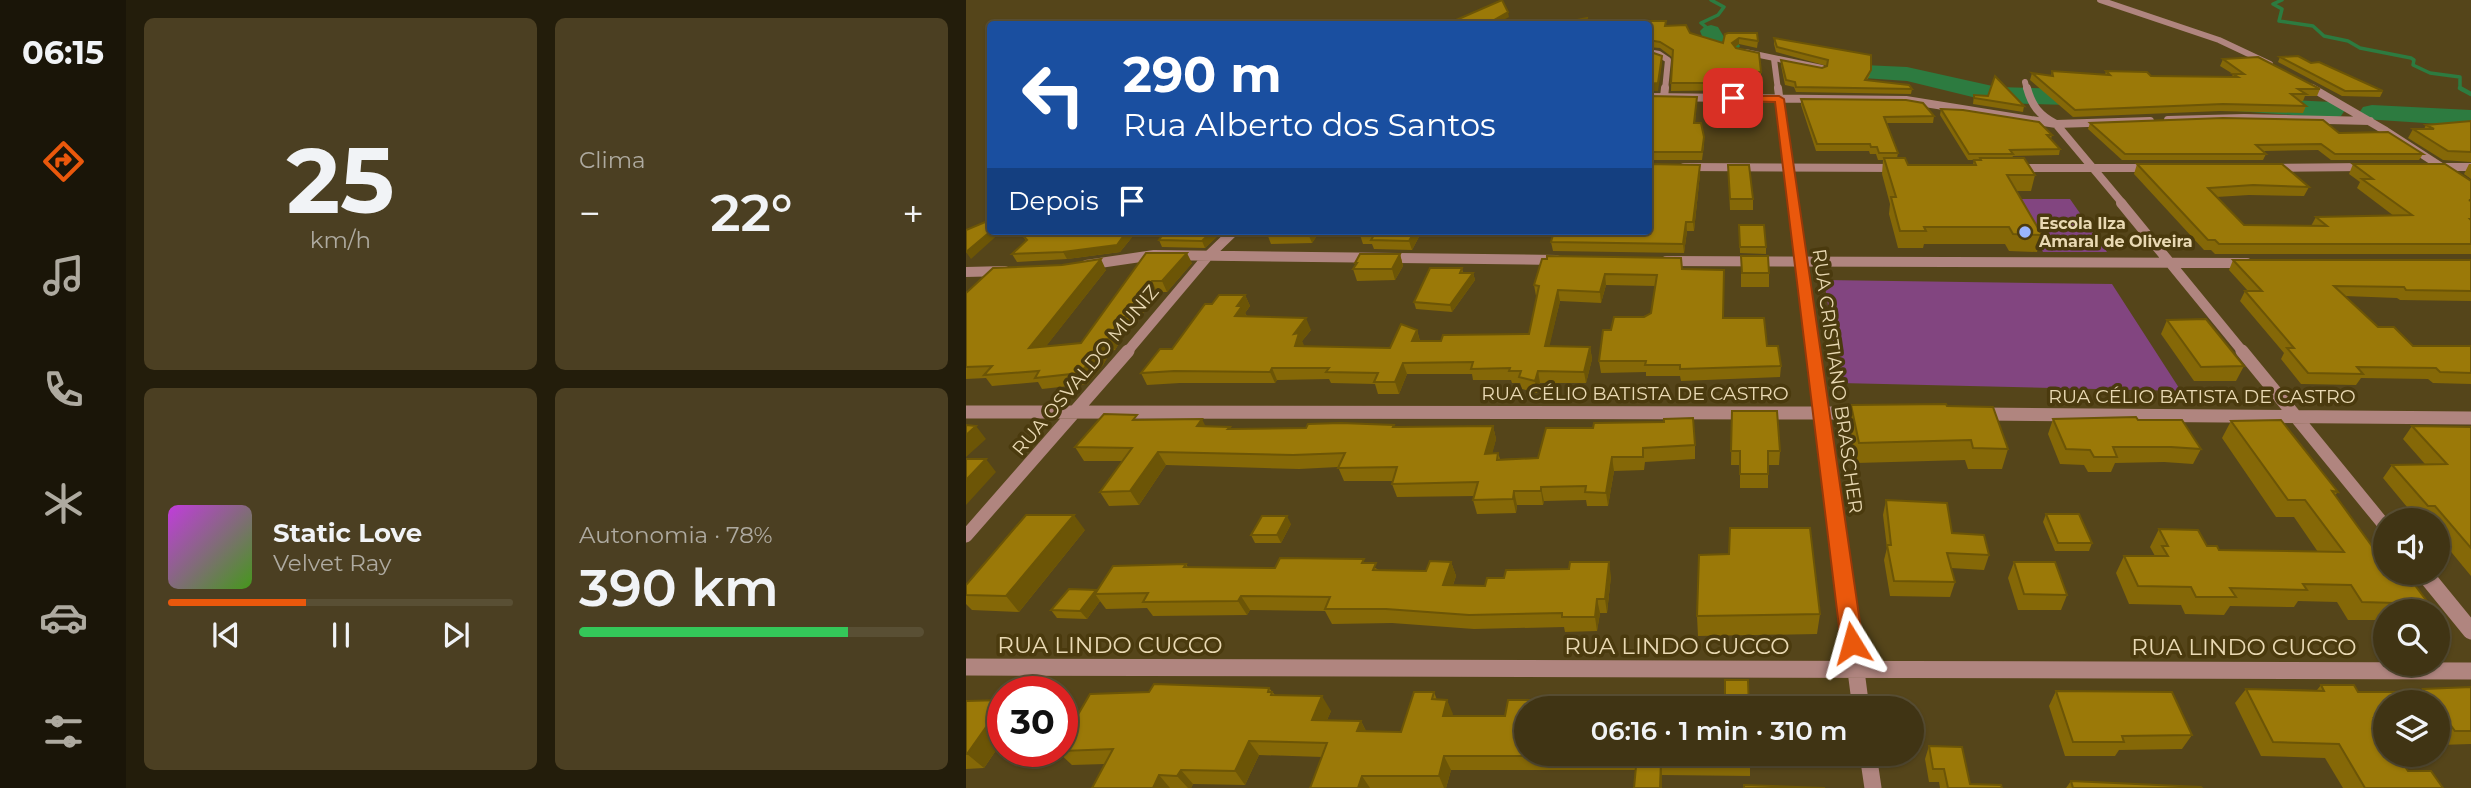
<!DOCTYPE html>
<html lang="pt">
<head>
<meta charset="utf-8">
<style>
  :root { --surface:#403414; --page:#4b3f22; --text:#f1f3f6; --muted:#aeaaa0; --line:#594f34; --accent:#ea580c }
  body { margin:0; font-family:Montserrat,sans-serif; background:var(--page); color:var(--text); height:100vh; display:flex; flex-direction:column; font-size:26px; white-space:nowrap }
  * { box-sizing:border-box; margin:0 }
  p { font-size:23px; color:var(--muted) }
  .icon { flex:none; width:38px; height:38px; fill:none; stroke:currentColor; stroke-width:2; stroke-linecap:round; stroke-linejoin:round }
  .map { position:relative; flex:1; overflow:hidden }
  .details { display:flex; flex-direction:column; gap:18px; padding:18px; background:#231d0b; width:840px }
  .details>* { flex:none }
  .hud { position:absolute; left:21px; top:21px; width:665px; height:214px; border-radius:7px; box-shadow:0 2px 5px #0004,0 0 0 2px var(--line); background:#1a4fa0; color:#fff; overflow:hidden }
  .controls { position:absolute; left:1407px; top:508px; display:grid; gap:14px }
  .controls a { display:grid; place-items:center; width:77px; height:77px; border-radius:50%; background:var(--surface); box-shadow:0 2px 5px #0004,0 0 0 2px var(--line); font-size:35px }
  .speed { position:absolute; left:21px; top:676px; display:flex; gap:14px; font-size:35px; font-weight:700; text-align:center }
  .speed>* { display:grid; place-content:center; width:91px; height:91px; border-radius:50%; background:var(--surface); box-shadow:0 2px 5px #0004,0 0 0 2px var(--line); line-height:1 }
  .speed .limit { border:10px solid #d22; background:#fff; color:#111 }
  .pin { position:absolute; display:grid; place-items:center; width:60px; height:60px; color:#fff; margin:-30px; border-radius:14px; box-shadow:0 4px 10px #0006 }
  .me { position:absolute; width:77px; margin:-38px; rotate:352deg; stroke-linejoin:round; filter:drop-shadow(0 0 5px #0008) }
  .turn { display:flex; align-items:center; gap:24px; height:147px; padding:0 21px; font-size:32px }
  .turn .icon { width:91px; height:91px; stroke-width:2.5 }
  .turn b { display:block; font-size:49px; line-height:60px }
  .then { display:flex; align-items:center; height:66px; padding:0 21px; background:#0003; gap:14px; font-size:26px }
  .big { font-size:52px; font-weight:600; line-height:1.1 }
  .details .widget { flex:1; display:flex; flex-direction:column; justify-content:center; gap:10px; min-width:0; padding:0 24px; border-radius:10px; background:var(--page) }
  .details .dial { align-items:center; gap:0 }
  .dial b { font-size:91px; line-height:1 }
  .song { display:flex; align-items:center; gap:21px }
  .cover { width:84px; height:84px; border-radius:10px; background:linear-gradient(135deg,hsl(290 70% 55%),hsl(100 70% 35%)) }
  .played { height:7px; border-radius:4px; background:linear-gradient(90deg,var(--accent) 40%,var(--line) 40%) }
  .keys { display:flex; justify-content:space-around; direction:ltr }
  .heat { display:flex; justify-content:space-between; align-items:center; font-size:38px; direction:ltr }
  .charge { height:10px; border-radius:5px; background:linear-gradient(90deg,#34c759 78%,var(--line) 0) }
  .details .tiles { flex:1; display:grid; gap:18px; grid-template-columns:repeat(2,1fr) }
  .trip { position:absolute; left:548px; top:696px; width:410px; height:70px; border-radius:35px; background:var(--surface); box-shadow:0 2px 5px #0004,0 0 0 2px var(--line); font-weight:600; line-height:70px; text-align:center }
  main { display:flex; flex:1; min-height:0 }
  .menu { display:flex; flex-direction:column; width:126px; justify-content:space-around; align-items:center; background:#1a1508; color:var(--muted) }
  .menu .icon { width:49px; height:49px }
  .menu .active { color:var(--accent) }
  .menu b { font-size:32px; color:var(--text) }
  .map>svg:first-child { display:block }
  .green { fill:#824580 }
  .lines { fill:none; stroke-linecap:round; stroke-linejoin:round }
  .stream-far1 { stroke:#2d7b40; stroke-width:3.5 }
  .stream { stroke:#2d7b40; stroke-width:4.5 }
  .river { fill:#2d7b40; fill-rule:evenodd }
  .minor-far4 { stroke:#b0857f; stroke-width:6 }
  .minor-far3 { stroke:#b0857f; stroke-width:8 }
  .minor-far2 { stroke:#b0857f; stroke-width:10 }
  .minor-far1 { stroke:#b0857f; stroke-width:13 }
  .minor { stroke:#b0857f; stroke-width:17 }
  .wall { fill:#856807 }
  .shaded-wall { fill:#6c5506 }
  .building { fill:#9b7908; stroke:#6c5506; stroke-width:2 }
  .route { fill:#ea580c; stroke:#983908; stroke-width:2 }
  .poi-dot { fill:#9ab5fd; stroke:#4a3a0e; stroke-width:2.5 }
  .labels { text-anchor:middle; stroke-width:7; stroke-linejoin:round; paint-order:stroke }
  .far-poi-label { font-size:16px; font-weight:bold; fill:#e9d9b3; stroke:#4a3a0e; text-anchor:start }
  .street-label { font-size:19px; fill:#e9d9b3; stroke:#4a3a0e }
  .near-street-label { font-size:23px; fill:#e9d9b3; stroke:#4a3a0e }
</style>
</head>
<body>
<main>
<nav class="menu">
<b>06:15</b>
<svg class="icon active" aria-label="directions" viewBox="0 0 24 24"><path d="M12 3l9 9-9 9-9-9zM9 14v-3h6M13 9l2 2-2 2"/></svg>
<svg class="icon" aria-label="music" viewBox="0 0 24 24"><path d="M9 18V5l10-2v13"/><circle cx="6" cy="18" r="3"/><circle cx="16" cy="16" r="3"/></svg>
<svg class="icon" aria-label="phone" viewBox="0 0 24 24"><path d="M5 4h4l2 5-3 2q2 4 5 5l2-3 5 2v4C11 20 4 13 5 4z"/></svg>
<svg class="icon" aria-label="climate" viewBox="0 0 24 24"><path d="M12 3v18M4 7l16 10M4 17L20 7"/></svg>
<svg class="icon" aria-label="car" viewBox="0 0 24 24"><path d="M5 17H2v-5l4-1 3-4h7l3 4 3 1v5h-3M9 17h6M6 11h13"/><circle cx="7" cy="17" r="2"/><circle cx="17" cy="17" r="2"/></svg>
<svg class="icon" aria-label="filters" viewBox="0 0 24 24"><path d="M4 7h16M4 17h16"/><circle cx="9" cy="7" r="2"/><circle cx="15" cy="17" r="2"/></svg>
</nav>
<section class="details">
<div class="tiles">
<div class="widget dial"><b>25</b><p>km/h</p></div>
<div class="widget"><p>Clima</p>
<div class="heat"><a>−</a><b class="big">22°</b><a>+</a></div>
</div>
<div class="widget">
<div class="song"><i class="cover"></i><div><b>Static Love</b><p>Velvet Ray</p></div></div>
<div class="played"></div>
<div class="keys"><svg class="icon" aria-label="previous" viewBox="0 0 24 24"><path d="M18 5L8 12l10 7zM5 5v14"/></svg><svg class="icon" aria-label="pause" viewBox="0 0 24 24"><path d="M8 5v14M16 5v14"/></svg><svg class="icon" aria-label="next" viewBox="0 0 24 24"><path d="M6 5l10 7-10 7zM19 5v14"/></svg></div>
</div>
<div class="widget"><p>Autonomia · 78%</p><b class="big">390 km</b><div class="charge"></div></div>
</div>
</section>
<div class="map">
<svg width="1505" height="788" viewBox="0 0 1505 788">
  <rect width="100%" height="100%" fill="#55451a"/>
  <!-- green -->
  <path class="green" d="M1046 199H1104L1141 252H1077Z
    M858 280 1146 284 1215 391 874 383Z"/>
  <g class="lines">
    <!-- stream-far1 -->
    <path class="stream-far1" d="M745 0 758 7 752 15 735 23 745 31
      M1316 0 1307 4 1316 9 1313 21 1347 26 1358 36 1382 41 1394 48 1445 58 1448 60 1447 65 1464 73 1494 77V88L1497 90"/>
    <!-- stream -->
    <path class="stream" d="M1494 88 1505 94"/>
    <!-- river -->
    <path class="river" d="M745 25 752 27 758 37 771 41 774 46 771 51 763 53 740 46 734 31 738 27Z
      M876 64 941 67 1031 87 1141 90 1150 93 1154 98 1150 103 1141 106 1031 103 941 81 868 76 864 71 868 66Z
      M1280 98 1366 102 1375 104 1379 110 1375 116 1366 118 1271 111 1267 106 1271 101Z
      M1406 105 1505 110V126L1397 119 1393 113 1397 107Z"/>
    <!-- minor-far4 -->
    <path class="minor-far4" d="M1134 0 1253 40 1304 64
      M682 52 693 54 702 60 699 90
      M779 52 856 68
      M808 59 812 90
      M1059 82 1061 90
      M1341 85 1349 90"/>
    <!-- minor-far3 -->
    <path class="minor-far3" d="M812 88 827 204
      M1061 88C1066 106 1073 115 1090 124L1157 204
      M1346 88 1420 131 1505 186
      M682 97 940 100 1090 124 1184 121
      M698 97 699 88
      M1202 120 1278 118 1404 121
      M718 167 931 168
      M1467 167H1505
      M1050 168H1186
      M1306 168 1400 167"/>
    <!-- minor-far2 -->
    <path class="minor-far2" d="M827 203 847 352
      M1155 203 1277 352
      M700 261 1281 263
      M120 265 188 255 591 260
      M0 272 39 271
      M161 352 242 256 268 231"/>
    <!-- minor-far1 -->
    <path class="minor-far1" d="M847 351 873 543
      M1276 351 1419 526
      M0 412 899 413
      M1015 414 1505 418
      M0 536 162 351"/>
    <!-- minor -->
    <path class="minor" d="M873 541 895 709
      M1457 572 1505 631
      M0 667 1505 671
      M902 754 907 788"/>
  </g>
  <!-- wall -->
  <path class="wall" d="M682 24 701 26 757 43 759 34 792 41 791 48 773 44 769 47 795 72V79H792L791 90 705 91 706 57 694 48 682 47Z
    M808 38 904 75 901 80 946 89 945 94 830 92 828 87 819 85 815 65V60L856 68 861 66 810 52 808 44Z
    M1314 57 1417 91 1414 97 1376 96 1312 62Z
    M1257 59 1354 89 1351 96H1339L1337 101H1334L1340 106 1337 113 1254 111 1107 117 1064 80 1066 73 1085 76 1086 71 1139 75 1140 71 1185 76 1266 77 1267 74 1254 66Z
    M1008 95 1058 106 1057 112 1007 104Z
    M682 96 731 97 729 123 738 145 736 160H684V158H682Z
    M835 99 968 116 967 123H921L932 153 931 158 942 165H1007L1008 160H1002L974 115 975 109 1086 135 1085 139 1094 149 1093 155 1047 156 1046 158 1069 175 1065 191H1050L1076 235 1071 252 1043 251 1039 244H958L957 248H932L923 214 924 204 916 174 917 160H912L910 154H904L903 151H850L835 105Z
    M1505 121V162L1477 160 1442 138 1447 129H1458L1460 125Z
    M1124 123 1373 133 1457 154 1453 160H1365L1352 150 1298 151 1300 154 1297 160H1156L1122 129Z
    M1171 164 1343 187 1338 196 1283 195 1250 197 1278 225 1345 226 1350 217 1428 216 1391 188 1394 182 1383 174 1387 164 1505 181V254H1249L1245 250H1238L1168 174Z
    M1503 164H1505V179L1498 174Z
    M762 165 787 199V210H764Z
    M734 174 728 231H721L718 253 587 251 585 242Z
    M773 225 800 247V254L774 253Z
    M59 231H171L154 252 101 259 51 262 46 254 60 241 55 233Z
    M196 231H257L239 248 196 247 193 240 198 233Z
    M300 231H354L346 243 305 244Z
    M456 231 446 250 408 249 406 244H397L394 235Z
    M503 231H540V232H504Z
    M180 253 226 263 201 292H191L167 328H162L149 350 145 351 137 365 121 384 76 389 72 382 26 386 20 378 0 379V293L96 265 140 270 80 346 115 343Z
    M434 254 437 266 429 280 391 281 387 269 389 265V263Z
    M775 256 803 273V287H775Z
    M576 259 716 269 757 318 801 346 815 366 814 377 715 381 714 376H680V372L635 373 633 361 645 330 685 313 689 286 640 285 635 303 594 301 583 346 624 347 626 359 620 383H574L571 393 556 389 554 383H546L545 380H507L506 374H441L433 394H412L409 384 365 383 363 379 311 380 309 383H214L181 385 175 373 206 349 246 304 279 295 284 306 279 313 281 316 345 330 336 341 337 346 424 348 451 330 454 341H475L563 334 571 297 570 296 568 285Z
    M1267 260H1505V301L1434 300 1431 298 1379 296 1412 327 1447 346H1505V384L1467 383 1462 379 1395 378 1390 385 1335 384 1315 359 1318 353 1274 301 1279 291H1282L1263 270Z
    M496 268 497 273H507L509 280 486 312 450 309 448 302Z
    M1201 320 1278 366 1270 381H1228L1195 334Z
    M885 405 981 406 1042 449 1036 469H1002L999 460 890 463 882 425Z
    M766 411 814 451 813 465H802V488H774V465H765Z
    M1087 419 1172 420 1235 449 1227 464 1198 462 1149 463 1145 472H1122L1118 465 1094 464 1082 434Z
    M174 420 240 427H264L265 429 527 426 530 439 526 453H532L534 459 572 458 580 428 729 445V459L679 462 678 470 648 471 642 506H621L620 500 578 501 577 505H551L550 513 511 514 507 500 508 496 431 497 426 484 427 481H378L372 467 333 469 200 465 173 505 143 506 134 492 157 461H118L109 447Z
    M1265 421 1372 492 1369 495 1411 553 1463 604 1456 611H1419V620H1382L1371 602 1332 601 1328 607 1264 606 1258 615 1219 614 1215 605 1163 604 1150 573 1158 556H1189L1184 547 1193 529 1253 550 1352 552 1328 517H1310L1256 438Z
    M1446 426 1505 427V576L1472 536V520L1451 519 1417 478 1426 465 1459 464 1437 439Z
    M920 500 986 533 1023 555 1018 570 985 568 989 582 984 597 924 596 918 560 921 548 917 515Z
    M1080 514 1126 543 1123 551H1089L1077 522Z
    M325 524 315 543H289L285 535Z
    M119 530 53 612 6 610 0 604V585Z
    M763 554 854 614 851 634 732 636 731 616Z
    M485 562 490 576 487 585 519 586 645 576 641 613H634L631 631 599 632 598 627 508 629 426 623 366 624 359 611 284 610 281 615 187 616 181 608 140 609 134 601 121 619 91 618 85 610 130 590 220 564 222 567 309 568 400 563 413 570 460 571Z
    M1048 562 1101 595 1095 610H1052L1042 578Z
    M1355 685 1392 692H1454L1457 689 1505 687V744L1473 745 1472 744V702H1419V733H1418L1442 771 1477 788H1377L1359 758 1295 756 1269 703 1280 689 1351 690Z
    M303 688 309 695 365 711 361 720 395 721 400 731 435 732 468 692 471 700H481L486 716H539L568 700 571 709 784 754V776L696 775 669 770H485L480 788H344L356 757 293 755 279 785 227 784 225 788H126L139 764 106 765 91 751Z
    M1090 691 1226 735 1216 749 1153 750 1149 756H1099L1083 706Z
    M37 700V740L18 768 0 769V701Z
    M963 746 1004 784 1036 788H974L973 782H963L959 759Z
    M1105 781 1236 788H1100Z"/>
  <!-- shaded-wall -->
  <path class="shaded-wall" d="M542 12 543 17 530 24H521Z
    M773 38V44L766 49V43Z
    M696 56V63L692 91H682V84Z
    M734 165V174L728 231 727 222Z
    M720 222 721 231 718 253 717 244Z
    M25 231H36L5 259 0 252Z
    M161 231H171L154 252 101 259 97 252Z
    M246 231H257L239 248 236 241Z
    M341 231H354L346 243Z
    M449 231H456L446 250 443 241Z
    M221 253 226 263 201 292 196 281Z
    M434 254 437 266 429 280 426 269Z
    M135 259 140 270 70 359 63 348Z
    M507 273 509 280 486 312 484 305Z
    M639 274 640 285 635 303 634 292Z
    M186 281 191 292 167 328 161 317Z
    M592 290 594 301 581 357 579 346Z
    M279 295 284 306 279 313 281 317 269 316 271 306Z
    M156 317 162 328 149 350 142 339Z
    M340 318 345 330 336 341 338 345 334 357 329 346 328 334Z
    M451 330 454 342 446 341Z
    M138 340 145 351 137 365 121 384 114 373Z
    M624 347 626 359 620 383 618 372Z
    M437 363 441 374 433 394 429 382Z
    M306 368 311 380 309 383 304 372Z
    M572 371 574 383 571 393 569 381Z
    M236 419 243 433 231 426Z
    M10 426 20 439 0 457V435Z
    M527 426 530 439 523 467 519 454Z
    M192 452 200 465 173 505 164 491Z
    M646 457 648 471 642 506 640 493Z
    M20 459 30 472 0 505V480Z
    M575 487 578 501 577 505 575 491Z
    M548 491 551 505 550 513 547 499Z
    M108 515 119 530 53 612 40 596Z
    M321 516 325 524 315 543 311 535Z
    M485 562 490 576 482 599 477 585Z
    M643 562 645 576 641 613 639 599Z
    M130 590 129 594 134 601 121 619 114 611Z
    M275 596 284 610 281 615 272 601Z
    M631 599 634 613 631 631 629 617Z
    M356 696 365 711 355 734 346 720Z
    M481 700 487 714 483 730 477 716Z
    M37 703V740L18 768 1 754Z
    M395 721 402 735 391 731Z
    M283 741 293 755 279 785 269 771Z
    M478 756 485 770 480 788H478L473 776Z
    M695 761 696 775V788H694Z
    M215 770 227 784 225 788H222L211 776Z
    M193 775 204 788H187Z
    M396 776 404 788H392Z"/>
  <!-- building -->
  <path class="building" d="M536 0 542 12 521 24H481Z
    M621 18 620 24H591Z
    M667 21H700L699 26 720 25 724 33 757 43 759 34 762 33H791L792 41 773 38 766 43 770 48 793 53 795 72H792L791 83H705L707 50 694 42 682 40V24H666Z
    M808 38 905 55V70L899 80 943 85 946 89 830 87 829 82 820 80 815 60 856 68 861 66 862 60 811 47Z
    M682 51 696 56 692 83 682 84Z
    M1332 56 1345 63 1353 62 1417 91H1379L1314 57Z
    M1292 57 1354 89H1332L1340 94H1325L1340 106 1257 104 1109 110 1066 73 1087 76 1086 71 1144 75 1140 71 1181 72 1185 76 1272 77 1267 74H1278L1257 59Z
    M1029 76 1058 106 1008 98V95L1022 96Z
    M682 96 731 97 728 123H735L738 137 736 152H683Z
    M835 99 940 100 957 103 968 116 918 117 932 153H913L911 147H905L904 144H851Z
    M975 109 997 110 1073 122 1086 135H1081L1094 149 1044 150 1047 154H1003Z
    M1257 118 1357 120 1373 133 1422 132 1457 154H1369L1355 144 1290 145 1300 154H1159L1124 123Z
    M1505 121V152L1482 151 1447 129H1468L1460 125Z
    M918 158H939L942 165H1010L1008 160H1015L1014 158H1058L1069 175H1041L1076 235 1047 234 1043 227H958L960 231H934L925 197H930Z
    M682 164 734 165 727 222H720L717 244 585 242 588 231H682Z
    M1171 164H1316L1343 187 1287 185 1242 188 1278 225 1361 226 1350 217 1446 215 1396 179H1407L1387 164H1479L1505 181V200H1503L1505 201V219H1504L1505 220V244H1253L1249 240H1242Z
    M762 165H783L787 199H764Z
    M24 220 25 231 0 252V230Z
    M773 225H798L800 247H774Z
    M59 231H161L151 245 97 252 46 254 61 240 55 233Z
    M199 231H246L236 241 193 240Z
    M396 231H449L443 241 405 240 408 235H394Z
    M180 253H221L196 281H186L161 317H156L142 339 138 340 131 354 114 373 69 378 73 371 18 375 26 366 0 367V293L27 268 96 265 135 259 63 348 115 343Z
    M394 254H434L426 269H387L391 263H389Z
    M581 256 715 258 716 269 758 270 757 318H798L801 346H812L815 366 714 369V365H679L680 361H633L637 330H645L648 317H678L685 313 691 275 639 274 634 292 592 290 579 346 624 347 618 372 572 371 569 381 553 377 555 371H543L544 368 505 369 507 362 437 363 429 382H408L412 373 360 372 363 368H306L304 372 208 371 175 373 194 349H206L239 304H246L253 295H279L271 306H276L269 316 340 318 328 334 333 333 329 346 424 348 435 324 451 330 446 341H475L477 335 563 334 573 286 568 285 576 259H581Z
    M775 256H802L803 273H776Z
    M1267 260H1505V291L1440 290 1438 287 1368 286 1412 327H1428L1447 346H1505V373L1474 372 1470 368 1391 367 1397 374 1342 373 1321 348H1328L1279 291H1296Z
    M464 268H496L494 273H507L484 305 448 302Z
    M1240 319 1278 366 1235 367 1201 320Z
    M980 404 981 406 1027 407 1042 449 1007 448 1005 440 893 443 885 405Z
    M766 411H811L814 451H802V474H774V451H765Z
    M138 414 171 415 167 420 236 419 231 426 264 427 262 429 340 428 342 424 375 423 428 425 427 427 527 426 519 454 532 453 531 460 572 458 580 428H627L628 423 698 422V419L727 418 729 445 677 448V457H646L640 493 619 492 620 486 575 487V491H548L547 499 507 500 512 482 426 484 431 467 372 468 379 453 327 455 192 452 164 491 134 492 166 448 109 447Z
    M1170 417 1172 420H1216L1235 449 1205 447H1147L1151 457H1128L1124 450 1100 449 1087 419Z
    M1315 420 1372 492 1366 491 1411 553H1419V572H1439L1463 604 1396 602 1385 585 1337 584 1341 590 1264 588 1270 597H1230L1225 587 1172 586 1158 556H1202L1196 546H1202L1193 529 1232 530 1241 546H1251L1253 550 1378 552 1339 500H1322L1265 421Z
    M0 425 10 426 0 435Z
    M1446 426 1505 427V548L1469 506H1462L1426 465 1481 464Z
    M0 459H20L0 480Z
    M920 500 981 503 986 533 1018 535 1023 555 981 553 989 582 928 581 921 545H925Z
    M1080 514H1113L1126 543H1092Z
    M60 515H108L40 596 0 595V585Z
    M296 516H321L311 535H285Z
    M764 528H844L854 614 731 616 733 555 763 554Z
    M314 558 398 559 396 563H410L407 570 460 571 464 561 485 562 477 585 519 586 521 578H538L540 570 603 569 604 562H643L639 599H631L629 617H596V613L503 615 420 609H359L364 597 275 596 272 601 177 602 182 593 129 594 147 566 220 564 218 567 309 568Z
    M1048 562H1089L1101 595 1058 594Z
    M103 589 130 590 114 611 85 610Z
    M759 680H782L783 709H640L641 700 759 699Z
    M188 684 303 688 302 692H306L305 695 356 696 346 720 395 721 391 731 435 732 448 692H468L466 699 481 700 477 716H539L542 700H568L567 709H584H560V754H784V762L695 761 694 788H668L671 756H478L473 776H396L392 788H344L361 743 283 741 269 771 215 770 211 776 193 775 187 788H126L147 749 96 751V742L124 694 183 692Z
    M1355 685H1388L1392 692H1459L1457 689 1505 687V731H1489L1480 719H1472V702H1419V718H1408L1419 735V754H1431L1442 771H1465L1477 788H1399L1373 744 1307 742 1280 689 1358 691Z
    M1090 691 1206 692 1226 735 1156 736 1158 742H1107Z
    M37 700V703L1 754H0V701Z
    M963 746 996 747 1004 784 1035 785 1036 788H982L978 769H967Z
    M1105 781 1235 787 1236 788H1107Z
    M778 785 859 788H778Z"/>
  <!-- route -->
  <path class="route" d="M764 96H813L818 99 897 643 893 650 886 653 878 650 875 643 809 102 767 101 763 98Z"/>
  <!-- markers -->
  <circle class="poi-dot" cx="1059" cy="232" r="7"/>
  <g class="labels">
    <!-- far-poi labels -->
    <g class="far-poi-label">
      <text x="1073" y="229">Escola Ilza<tspan x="1073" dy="18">Amaral de Oliveira</tspan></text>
    </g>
    <!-- street labels -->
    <g class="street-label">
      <text transform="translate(119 370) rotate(-50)" y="7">RUA OSVALDO MUNIZ</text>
      <text transform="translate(872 381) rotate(82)" y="7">RUA CRISTIANO BRASCHER</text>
      <text x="669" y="400">RUA CÉLIO BATISTA DE CASTRO</text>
      <text x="1236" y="403">RUA CÉLIO BATISTA DE CASTRO</text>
    </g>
    <!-- near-street labels -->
    <g class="near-street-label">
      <text x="144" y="653">RUA LINDO CUCCO</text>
      <text x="711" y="654">RUA LINDO CUCCO</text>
      <text x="1278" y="655">RUA LINDO CUCCO</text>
    </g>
  </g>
</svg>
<div class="controls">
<a><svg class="icon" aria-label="sound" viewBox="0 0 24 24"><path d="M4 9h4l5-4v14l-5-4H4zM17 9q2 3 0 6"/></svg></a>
<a><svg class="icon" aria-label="search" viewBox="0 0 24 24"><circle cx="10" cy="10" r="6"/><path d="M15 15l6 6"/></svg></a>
<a><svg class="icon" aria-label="layers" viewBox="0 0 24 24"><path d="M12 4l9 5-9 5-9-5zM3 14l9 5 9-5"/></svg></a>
</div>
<div class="speed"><div class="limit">30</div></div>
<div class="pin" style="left:767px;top:98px;background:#d93025"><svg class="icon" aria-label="arrive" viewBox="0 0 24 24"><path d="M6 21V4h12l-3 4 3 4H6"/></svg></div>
<svg class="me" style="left:886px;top:643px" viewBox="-20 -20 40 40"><path d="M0-17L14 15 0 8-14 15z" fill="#ea580c" stroke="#fff" stroke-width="4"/></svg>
<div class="trip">06:16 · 1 min · 310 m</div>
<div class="hud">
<div class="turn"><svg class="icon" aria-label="left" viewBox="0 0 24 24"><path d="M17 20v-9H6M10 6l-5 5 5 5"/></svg><div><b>290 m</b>Rua Alberto dos Santos</div></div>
<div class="then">Depois<svg class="icon" aria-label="arrive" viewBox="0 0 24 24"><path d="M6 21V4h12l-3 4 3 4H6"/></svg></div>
</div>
</div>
</main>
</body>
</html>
